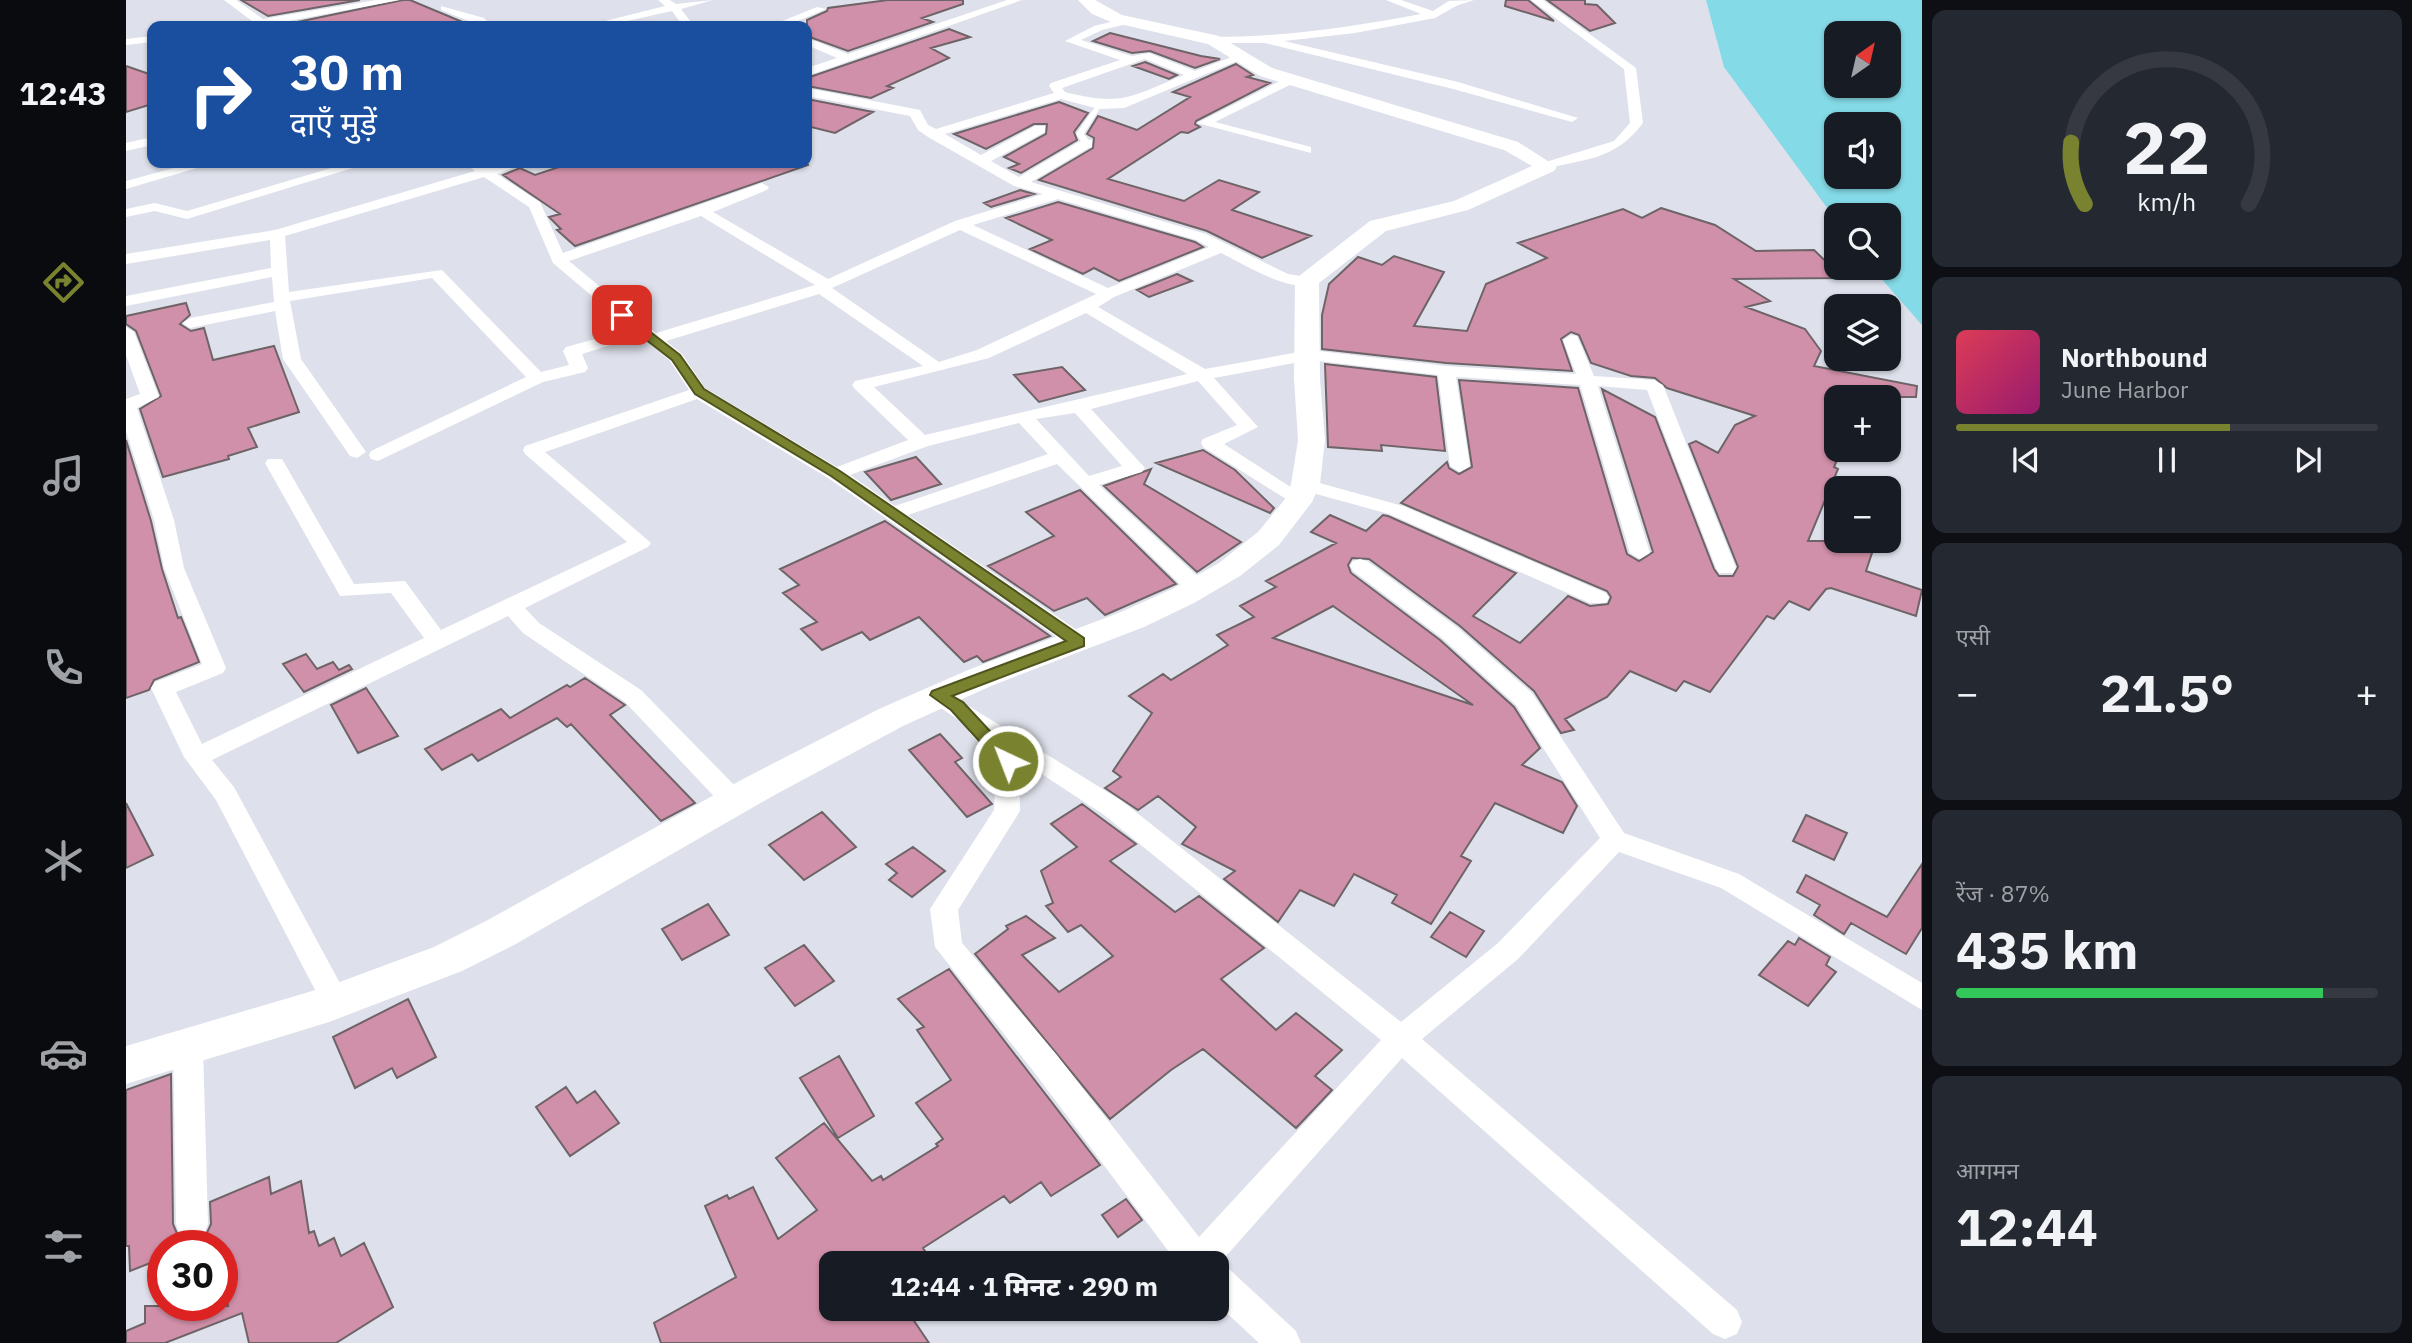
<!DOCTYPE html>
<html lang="hi">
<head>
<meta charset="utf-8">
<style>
  :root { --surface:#171b24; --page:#242831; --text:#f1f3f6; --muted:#9ea1a6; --line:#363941; --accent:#79822e }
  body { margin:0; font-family:"IBM Plex Sans","Noto Sans Devanagari",sans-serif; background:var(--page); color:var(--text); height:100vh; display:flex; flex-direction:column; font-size:26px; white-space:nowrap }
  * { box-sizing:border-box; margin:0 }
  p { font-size:23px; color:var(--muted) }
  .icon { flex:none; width:38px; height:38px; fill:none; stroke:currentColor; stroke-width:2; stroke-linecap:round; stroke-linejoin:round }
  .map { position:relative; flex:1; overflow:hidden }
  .side { display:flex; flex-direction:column; gap:10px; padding:10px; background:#0d0f14; width:490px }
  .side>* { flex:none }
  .top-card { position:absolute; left:21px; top:21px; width:665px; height:147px; border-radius:14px; box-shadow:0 2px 5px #0004; background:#1a4fa0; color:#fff; overflow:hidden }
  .needle { width:46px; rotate:34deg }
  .tools { position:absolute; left:1698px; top:21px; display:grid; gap:14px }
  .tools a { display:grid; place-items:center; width:77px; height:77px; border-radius:14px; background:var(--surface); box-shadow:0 2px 5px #0004; font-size:35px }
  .speed { position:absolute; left:21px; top:1230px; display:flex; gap:14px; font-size:35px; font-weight:700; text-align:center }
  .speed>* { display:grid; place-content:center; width:91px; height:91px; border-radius:50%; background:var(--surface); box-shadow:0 2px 5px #0004; line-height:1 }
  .speed .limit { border:10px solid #d22; background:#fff; color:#111 }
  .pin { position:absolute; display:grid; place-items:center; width:60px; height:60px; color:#fff; margin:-30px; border-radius:14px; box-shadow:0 4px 10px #0006 }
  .me { position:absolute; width:77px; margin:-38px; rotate:317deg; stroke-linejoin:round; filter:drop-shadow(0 0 5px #0008) }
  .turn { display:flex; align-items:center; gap:24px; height:147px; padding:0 28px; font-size:32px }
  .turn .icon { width:91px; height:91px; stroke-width:2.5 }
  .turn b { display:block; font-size:49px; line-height:60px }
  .big { font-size:52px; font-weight:800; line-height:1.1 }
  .side .tile { flex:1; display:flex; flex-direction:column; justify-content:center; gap:10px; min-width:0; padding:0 24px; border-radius:14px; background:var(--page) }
  .side .dial { align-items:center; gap:0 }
  .dial svg { height:182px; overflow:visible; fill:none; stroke:var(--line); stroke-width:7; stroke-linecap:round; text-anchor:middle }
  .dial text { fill:var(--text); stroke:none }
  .song { display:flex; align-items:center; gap:21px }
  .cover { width:84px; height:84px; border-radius:10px; background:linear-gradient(135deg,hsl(350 70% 55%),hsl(320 70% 35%)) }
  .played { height:7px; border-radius:4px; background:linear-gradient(90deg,var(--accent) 65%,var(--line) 65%) }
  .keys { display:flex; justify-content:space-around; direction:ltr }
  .heat { display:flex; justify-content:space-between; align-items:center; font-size:38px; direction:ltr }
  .charge { height:10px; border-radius:5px; background:linear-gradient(90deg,#34c759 87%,var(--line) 0) }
  .trip { position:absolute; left:693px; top:1251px; width:410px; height:70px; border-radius:14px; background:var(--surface); box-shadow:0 2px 5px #0004; font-weight:800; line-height:70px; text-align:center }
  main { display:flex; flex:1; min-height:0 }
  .tab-bar { display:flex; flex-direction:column; width:126px; justify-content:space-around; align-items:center; background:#090b0e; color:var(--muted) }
  .tab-bar .icon { width:49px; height:49px }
  .tab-bar .active { color:var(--accent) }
  .tab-bar b { font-size:32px; color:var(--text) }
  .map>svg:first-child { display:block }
  .water { fill:#84dae6; fill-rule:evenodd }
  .building { fill:#d190a9; stroke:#6e6467; stroke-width:2; fill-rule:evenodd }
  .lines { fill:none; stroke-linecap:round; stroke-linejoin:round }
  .lane { fill:#fff; fill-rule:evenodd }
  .street { fill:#fff; fill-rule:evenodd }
  .secondary { fill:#fff; fill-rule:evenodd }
  .route { fill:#79822e; stroke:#4f541e; stroke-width:2 }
</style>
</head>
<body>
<main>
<nav class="tab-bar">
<b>12:43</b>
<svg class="icon active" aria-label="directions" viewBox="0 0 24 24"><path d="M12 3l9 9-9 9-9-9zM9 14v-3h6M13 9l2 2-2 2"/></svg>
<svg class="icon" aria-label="music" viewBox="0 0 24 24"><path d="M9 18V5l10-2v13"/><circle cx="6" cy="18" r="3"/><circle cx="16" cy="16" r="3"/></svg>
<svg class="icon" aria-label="phone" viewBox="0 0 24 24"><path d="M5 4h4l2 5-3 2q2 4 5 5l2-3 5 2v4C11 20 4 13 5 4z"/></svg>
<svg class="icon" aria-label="climate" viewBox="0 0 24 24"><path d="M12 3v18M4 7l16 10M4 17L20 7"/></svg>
<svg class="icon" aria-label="car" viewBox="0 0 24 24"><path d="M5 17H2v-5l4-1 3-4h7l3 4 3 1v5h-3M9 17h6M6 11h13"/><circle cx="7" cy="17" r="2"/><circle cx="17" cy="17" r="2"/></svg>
<svg class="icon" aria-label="filters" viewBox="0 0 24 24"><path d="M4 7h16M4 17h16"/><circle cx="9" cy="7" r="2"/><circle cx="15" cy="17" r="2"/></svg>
</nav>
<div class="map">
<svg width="1796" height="1343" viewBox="0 0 1796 1343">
  <rect width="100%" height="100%" fill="#dee1eb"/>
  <!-- water -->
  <path class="water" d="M1580 0H1796V325L1746 268H1762V215H1710V220L1598 67ZM1710 33H1762V86H1710ZM1762 124V177H1710V124Z"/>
  <!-- building -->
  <path class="building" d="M115 0H234L142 16Z
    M277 0H284L346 26 157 25Z
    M762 0H837V4L796 18 807 22 722 51 681 36V20L701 11 702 8Z
    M1380 0H1402L1428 21 1379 6Z
    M1421 0H1459V4L1471 5 1489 23 1464 31Z
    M823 29 844 37 805 48 823 58 761 86 767 88 745 98 681 86V78Z
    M984 33 1075 56 1094 59 1069 68 1024 51 1006 53 967 41Z
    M1019 62 1051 75 1043 79 1007 66Z
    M1110 64 1127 75 1121 77 1144 83 1070 121 1069 124 1074 127 1062 133 1055 132 982 179 1058 201 1093 180 1133 192 1106 210 1185 236 1136 258 1081 231 913 180 967 148 968 138 961 134 972 116 1011 130 1064 97 1047 92Z
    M0 66 26 75V104L0 112Z
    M681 99 747 112 709 133 681 126Z
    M933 102 962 113 948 132 951 140 895 173 883 168 893 164 878 157 920 134 921 124H908L860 149 828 134Z
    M445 163H681L682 165 449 246 431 230 435 229 423 217 434 214 377 175 394 168 409 175Z
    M894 190 908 194 865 207 858 203Z
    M932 202 1069 242 1077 247 993 281 968 268 957 274 904 249 926 240 880 218Z
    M1535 208 1589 225 1630 251 1688 250 1717 278 1608 279 1644 301 1620 307 1679 329 1695 351 1688 366 1791 386 1790 397H1710V450H1715L1708 467 1712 469 1682 541H1750L1740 571 1796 590 1790 616 1705 588 1700 589 1683 610 1663 601 1648 619 1641 616 1584 692 1558 681 1550 691 1504 671 1481 697 1439 719 1448 730 1435 733 1408 691 1334 626 1243 559 1226 558 1222 565 1225 573 1314 640 1388 707 1414 748 1396 765 1436 782 1451 806 1437 833 1369 803 1335 856 1345 861 1305 924 1266 903 1271 895 1228 874 1208 906 1174 890 1152 922 1098 879 1109 871 1056 844 1070 827 1032 796 1012 810 979 788 995 777 987 771 1026 713 1003 696 1037 674 1045 680 1102 645 1091 635 1128 617 1114 606 1150 587 1140 581 1210 543 1185 532 1204 515 1240 531 1257 515 1262 516 1390 573 1347 616 1394 643 1442 596 1464 606 1482 604 1485 597 1481 591 1275 503 1321 462 1323 468 1333 474 1346 467 1333 380 1452 388 1501 554 1513 561 1527 552 1476 389 1529 417 1588 569 1593 576H1607L1612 567 1563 444 1570 441 1592 453 1609 425 1629 416 1541 388 1529 378 1505 376 1465 363 1453 335 1445 332 1435 339 1446 371 1320 363 1196 349V315L1203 284 1232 257 1256 265 1268 256 1318 272 1288 326 1341 331 1360 284 1421 258 1392 243 1497 209 1516 218ZM1207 606 1347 705 1147 638Z
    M1051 274 1066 281 1023 297 1011 290Z
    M60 303 64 315 54 324 65 331 78 328 87 360 148 346 173 412 122 428 131 447 102 456 103 459 37 477 14 409 35 396 10 331 0 324V316Z
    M1199 364 1310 377 1319 451 1255 445 1256 451 1202 447Z
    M936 367 959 390 913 402 888 375Z
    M0 440 25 521 36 569 52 618 55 617 73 662 28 680 23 690 0 698Z
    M1077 450 1109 470 1148 508 1144 513 1030 463Z
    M790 457 815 484 765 500 739 472Z
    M1025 469 1018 484 1115 542 1071 572 978 486Z
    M954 490 1050 584 979 615 961 598 928 611 862 566 928 536 900 512Z
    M759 521 924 636 857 662 851 656 838 662 793 617 744 640 736 632 696 650 675 629 691 622 657 593 673 585 654 569Z
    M180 654 191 669 207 662 213 670 223 665 226 669 178 692 157 664Z
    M459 678 499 705 484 715 569 803 535 821 445 724 441 727 431 718 352 761 346 754 316 770 299 749 375 709 384 718 441 685 444 687Z
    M240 688 272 736 232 753 205 705Z
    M814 734 836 758 829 762 866 804 841 817 783 750Z
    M0 803 27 855 0 868Z
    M956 804 1010 844 984 861 1049 912 1073 896 1138 948 1095 979 1150 1030 1170 1013 1216 1050 1189 1076 1206 1090 1170 1128 1077 1049 1045 1070 984 1119 849 954 882 929 880 926 900 916 929 938 896 955 933 992 987 956 955 925 942 932 920 906 927 903 915 871 951 847 925 824Z
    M696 812 730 847 678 880 643 845Z
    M1680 815 1721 833 1708 860 1667 841Z
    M787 847 819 871 786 897 763 880 771 873 760 864Z
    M1796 864V928L1780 954 1725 923 1718 934 1688 915 1694 905 1671 892 1680 875 1761 917Z
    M582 904 603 935 556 960 536 929Z
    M1324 912 1358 931 1340 957 1305 937Z
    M1673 938 1704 957 1700 965 1710 972 1682 1006 1633 975 1662 941 1669 945Z
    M678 945 708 981 669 1006 639 968Z
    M823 969 974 1165 925 1196 915 1182 884 1203 878 1196 797 1248 807 1264H705V1309H780L803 1343H535L528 1323 610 1277 579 1206 601 1195 603 1199 627 1187 652 1239 691 1210 650 1158 698 1123 746 1181 755 1176 757 1180 812 1146 810 1144 817 1139 790 1103 825 1080 791 1030 798 1027 772 999Z
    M282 999 310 1057 271 1078 266 1068 229 1088 207 1037Z
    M713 1056 748 1116 712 1138 674 1078Z
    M45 1074 47 1224 52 1236 65 1242 79 1237 85 1224 84 1202 143 1177 145 1194 175 1181 183 1233 188 1231 193 1246 208 1238 215 1256 238 1243 267 1307 210 1343H123L116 1313 39 1343H0V1331L19 1323V1306H102L96 1277V1246H37V1258L4 1271 3 1246H0V1090Z
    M440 1087 451 1103 469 1091 493 1123 444 1156 410 1107Z
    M1000 1199 1016 1220 992 1237 976 1215Z"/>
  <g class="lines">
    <!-- lane -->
    <path class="lane" d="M973 103 976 105 958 134 965 143 958 145 950 134 971 104Z"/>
    <!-- street -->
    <path class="street" d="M98 0H110L137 19 250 0H274L136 26H110L126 21Z
      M532 0H544L550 4 587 0 555 9 568 26H557L546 11 479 26H459L539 6Z
      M881 0H896L681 76V68L711 58 681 45V38L722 54Z
      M1260 0H1275L1307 11 1323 1 1348 0 1330 6 1309 18 1229 33 1158 41 1332 82 1452 118 1446 122 1327 89 1139 43H1087L1081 40 1087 37C1158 37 1226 27 1295 14Z
      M1405 0H1417L1510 68 1517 123C1489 160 1460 159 1417 169L1410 165 1488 141 1504 123 1498 69Z
      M315 6 358 18 367 26H355L315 10Z
      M691 7 700 9 660 26H644Z
      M1001 18 1007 21 1005 23 976 30 955 40 1006 56 1023 53 1069 71 1111 55 1121 57 998 108 973 109 935 99 819 134 855 155 909 126H919V132L865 161 893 177 956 140H966V146L905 182 1080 234 1162 274 1187 278 1189 281C1171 298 1114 262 1095 253L988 297 972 307 1079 369 1184 350 1320 366 1450 374 1437 340 1445 335 1451 336 1468 376 1528 380 1537 385 1610 568 1607 573H1593L1590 568 1521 390 1472 386 1524 553 1514 559 1504 553 1454 385 1330 377 1344 466 1334 472 1324 466 1312 375 1184 360 1088 378 1132 427 1098 444 1180 497 1183 501 1173 507 1077 447 1075 443 1077 439 1111 425 1072 381 965 409 1019 468 1016 472 973 485 1080 584 1083 589 1080 594H1064L931 464 782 515 961 637 964 642 961 647H945L702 478 571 399 419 452 525 543 522 547 399 608 413 623 515 690 617 794 621 801 617 808 608 810 599 808 499 702 397 633 382 616 86 760 108 787 223 1000 219 1009 209 1012 199 1009 90 800 58 757 25 688 29 682 76 664 38 568 28 520 0 431V399L14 394 0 355V327L8 332 33 397 11 408 48 520 58 568 100 668 97 673 50 692 76 744 298 638 265 593 214 596 139 463 142 459H156L228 584 279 581 315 630 501 542 399 454 397 450 399 446 563 390 544 361 514 336 456 354 462 368 459 372 417 382 252 461 245 459 243 455 245 451 400 377 306 278 164 301 175 359 240 452 231 458 224 456 157 359 149 311 64 328 56 323 64 318 148 302 146 277 0 306V296L145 268 144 240 0 264V254L149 230 349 171 339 163H355L362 167 378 163H399L371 174 414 202 437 253 636 183 643 187 641 190 587 212 702 279 829 221 917 194 888 186 802 137 792 130 784 116 681 96V88L794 110 802 125 810 129 928 93 923 86 925 83 994 60 939 41 968 26ZM1019 59 1058 75C1006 96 997 107 939 92L936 88ZM358 177 403 207 427 263 505 329 440 347 437 351 443 365 415 372 316 270 163 292 159 236ZM932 199 1070 240 1083 247 982 288 847 225ZM575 216 689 285 530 333 443 261ZM834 230 970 294 851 350 813 362 706 288ZM693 294 797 366 729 381 726 385 729 389 782 440 711 467 579 388 556 354 540 341ZM960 313 1061 374 799 435 748 387 863 358ZM949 413 996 466 963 476 910 419ZM893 423 922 454 769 506 724 475 802 446Z
      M26 36V42L0 45V39Z
      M1166 75 1170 76V82L1089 122 1185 147V153L1071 123Z
      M26 137V145L0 151V143Z
      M66 163H88L0 189V181Z
      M222 163H243L61 219 29 211 0 217V209L29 203 61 211Z
      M1179 479 1277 506 1480 593 1483 598 1480 603H1464L1263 514 1172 489 1169 485 1172 481Z
      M1234 559 1241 561 1332 628 1406 693 1498 833 1613 874 1796 983V1010L1595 888 1493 852 1392 959 1296 1039 1611 1310 1616 1322 1611 1334 1599 1339 1587 1334 1276 1058 1093 1264 1102 1268 1170 1331 1175 1343H1133L1090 1303V1264H1052L908 1072 809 947 804 909 868 810 870 763 843 732 845 728 804 701 800 695 804 689 812 687 996 801 1275 1022 1372 943 1474 838 1390 705 1316 638 1227 571 1224 566 1227 561ZM893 759 978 815 1255 1040 1073 1237 930 1054 836 943 832 910 894 811Z
      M62 1033 72 1037 77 1046 82 1224 78 1235 66 1240 54 1235 50 1224 47 1046 52 1037Z"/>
    <!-- secondary -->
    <path class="secondary" d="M952 0H969L996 15 1093 36 1146 68 1392 142 1431 167 1428 171 1342 210 1260 231 1193 283 1194 379 1199 440 1194 484 1186 502 1153 545 1114 576 1068 603 1018 627 865 686 777 726 645 797 388 945 336 971 203 1022 0 1084V1046L203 986 308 947 360 921 619 778 753 709 842 670 995 612 1046 589 1093 563 1132 532 1159 499 1165 484 1172 440 1168 379 1169 281 1173 276 1244 221 1328 201 1406 166 1378 150 1134 76 1082 44 985 22 966 14Z"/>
  </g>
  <!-- route -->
  <path class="route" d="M492 313H500L554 355 578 389 714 471 958 638V646L826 696 837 702 888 757 891 761 888 766H876L825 710 804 695 806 691 940 641 705 476 569 394 546 360 492 318Z"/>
</svg>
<div class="tools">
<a><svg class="needle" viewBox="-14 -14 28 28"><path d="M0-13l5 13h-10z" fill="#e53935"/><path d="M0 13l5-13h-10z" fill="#9ea1a6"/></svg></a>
<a><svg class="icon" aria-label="sound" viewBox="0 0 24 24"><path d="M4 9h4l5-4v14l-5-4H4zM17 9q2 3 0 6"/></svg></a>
<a><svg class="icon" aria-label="search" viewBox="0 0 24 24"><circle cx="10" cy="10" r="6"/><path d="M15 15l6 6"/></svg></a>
<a><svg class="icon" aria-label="layers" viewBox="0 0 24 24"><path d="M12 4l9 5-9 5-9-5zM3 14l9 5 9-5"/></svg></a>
<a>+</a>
<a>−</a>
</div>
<div class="speed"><div class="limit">30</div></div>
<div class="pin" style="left:496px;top:315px;background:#d93025"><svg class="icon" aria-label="arrive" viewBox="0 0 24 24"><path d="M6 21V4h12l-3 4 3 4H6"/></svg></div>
<svg class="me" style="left:882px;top:761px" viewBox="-20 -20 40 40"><circle r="17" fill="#79822e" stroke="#fff" stroke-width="3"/><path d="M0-11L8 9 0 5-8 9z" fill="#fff"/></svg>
<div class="trip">12:44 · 1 मिनट · 290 m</div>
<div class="top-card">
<div class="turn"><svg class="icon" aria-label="right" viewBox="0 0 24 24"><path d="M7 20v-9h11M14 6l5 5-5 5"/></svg><div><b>30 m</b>दाएँ मुड़ें</div></div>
</div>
</div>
<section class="side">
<div class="tile dial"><svg viewBox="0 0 100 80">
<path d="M14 69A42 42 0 1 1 86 69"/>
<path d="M14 69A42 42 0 0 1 8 42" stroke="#79822e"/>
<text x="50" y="56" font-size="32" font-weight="700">22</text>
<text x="50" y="72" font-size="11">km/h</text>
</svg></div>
<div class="tile">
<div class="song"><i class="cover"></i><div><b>Northbound</b><p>June Harbor</p></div></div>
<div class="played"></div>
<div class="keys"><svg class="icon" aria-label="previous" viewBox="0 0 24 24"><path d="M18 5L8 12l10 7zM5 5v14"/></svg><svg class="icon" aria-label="pause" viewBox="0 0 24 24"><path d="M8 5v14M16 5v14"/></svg><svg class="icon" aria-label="next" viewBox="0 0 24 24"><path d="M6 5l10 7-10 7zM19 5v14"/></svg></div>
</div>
<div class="tile"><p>एसी</p>
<div class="heat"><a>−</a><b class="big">21.5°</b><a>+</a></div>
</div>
<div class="tile"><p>रेंज · 87%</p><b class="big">435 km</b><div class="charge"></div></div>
<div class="tile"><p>आगमन</p><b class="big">12:44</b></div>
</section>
</main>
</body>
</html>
